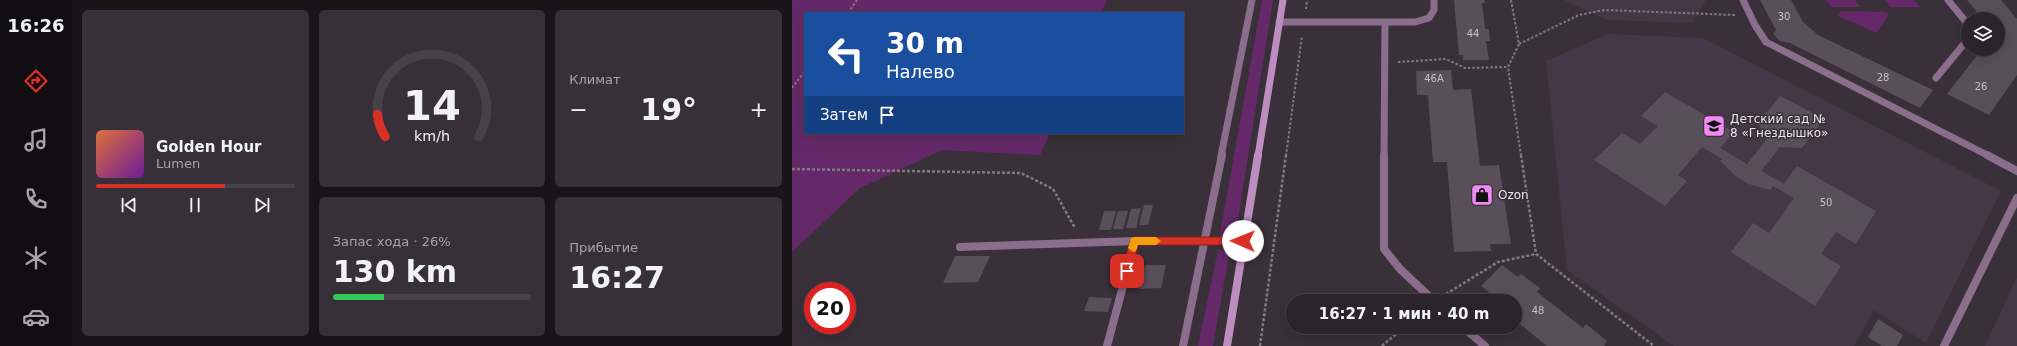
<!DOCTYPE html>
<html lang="ru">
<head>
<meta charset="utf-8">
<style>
  :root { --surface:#2b242c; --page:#373038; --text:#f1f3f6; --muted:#a6a4a9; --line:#474148; --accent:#d93025 }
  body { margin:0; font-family:"DejaVu Sans",sans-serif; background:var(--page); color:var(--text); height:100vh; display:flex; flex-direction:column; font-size:15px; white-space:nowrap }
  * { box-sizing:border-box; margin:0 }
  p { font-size:13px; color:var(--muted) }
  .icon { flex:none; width:22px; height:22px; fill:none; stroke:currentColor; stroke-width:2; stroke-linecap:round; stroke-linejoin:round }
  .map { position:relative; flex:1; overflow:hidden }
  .drawer { display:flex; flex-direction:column; gap:10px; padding:10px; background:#181418; width:720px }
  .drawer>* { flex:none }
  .hud { position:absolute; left:12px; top:12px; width:380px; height:122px; border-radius:0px; box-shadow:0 4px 16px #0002,0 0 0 1px var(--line); background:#1a4fa0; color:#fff; overflow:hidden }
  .controls { position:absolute; left:1169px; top:12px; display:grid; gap:8px }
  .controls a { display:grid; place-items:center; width:44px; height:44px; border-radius:50%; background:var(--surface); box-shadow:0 4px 16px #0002,0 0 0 1px var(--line); font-size:20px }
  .speed { position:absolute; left:12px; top:282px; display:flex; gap:8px; font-size:20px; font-weight:700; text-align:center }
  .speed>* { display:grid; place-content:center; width:52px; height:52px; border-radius:50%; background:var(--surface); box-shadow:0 4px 16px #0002,0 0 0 1px var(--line); line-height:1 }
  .speed .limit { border:6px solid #d22; background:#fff; color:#111 }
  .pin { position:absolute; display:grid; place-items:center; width:34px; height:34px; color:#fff; margin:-17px; border-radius:8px; box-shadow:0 2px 6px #0006 }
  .me { position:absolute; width:44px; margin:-22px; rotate:271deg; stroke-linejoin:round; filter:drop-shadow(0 0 3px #0008) }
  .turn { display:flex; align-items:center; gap:14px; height:84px; padding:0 16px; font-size:18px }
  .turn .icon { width:52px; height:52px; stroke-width:2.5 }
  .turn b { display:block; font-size:28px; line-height:34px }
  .then { display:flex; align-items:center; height:38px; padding:0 16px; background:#0003; gap:8px; font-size:15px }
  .big { font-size:30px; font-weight:700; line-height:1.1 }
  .drawer .card { flex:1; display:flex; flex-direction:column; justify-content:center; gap:6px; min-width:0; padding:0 14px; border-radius:6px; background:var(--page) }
  .drawer .dial { align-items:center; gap:0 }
  .dial svg { height:104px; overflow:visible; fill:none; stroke:var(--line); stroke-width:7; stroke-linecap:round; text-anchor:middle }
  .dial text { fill:var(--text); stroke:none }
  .song { display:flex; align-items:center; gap:12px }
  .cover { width:48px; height:48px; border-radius:6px; background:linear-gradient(135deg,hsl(20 70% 55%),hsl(280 70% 35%)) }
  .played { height:4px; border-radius:2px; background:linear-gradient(90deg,var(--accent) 65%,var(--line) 65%) }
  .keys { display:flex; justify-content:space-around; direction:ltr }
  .heat { display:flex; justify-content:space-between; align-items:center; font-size:22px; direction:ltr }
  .charge { height:6px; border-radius:3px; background:linear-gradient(90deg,#34c759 26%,var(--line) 0) }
  .drawer .tiles { flex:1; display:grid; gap:10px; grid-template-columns:repeat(3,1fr) }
  .card:first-child { grid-row:span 2 }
  .trip { position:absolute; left:494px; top:294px; width:236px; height:40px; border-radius:20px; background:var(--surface); box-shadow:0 4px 16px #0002,0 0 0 1px var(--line); font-weight:700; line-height:40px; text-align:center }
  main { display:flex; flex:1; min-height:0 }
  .menu { display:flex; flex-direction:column; width:72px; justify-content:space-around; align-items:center; background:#110e12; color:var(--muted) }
  .menu .icon { width:28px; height:28px }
  .menu .selected { color:var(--accent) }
  .menu b { font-size:18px; color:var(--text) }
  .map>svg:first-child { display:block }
  .built { fill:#453846 }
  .green { fill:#652969 }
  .building { fill:#594f5a }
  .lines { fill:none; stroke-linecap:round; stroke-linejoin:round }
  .path-far1 { stroke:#827a83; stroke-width:2; stroke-dasharray:2.5 2; stroke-linecap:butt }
  .path { stroke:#827a83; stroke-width:2.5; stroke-dasharray:3 2; stroke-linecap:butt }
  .lane-far1 { stroke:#8b6e8c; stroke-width:7 }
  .lane { stroke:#8b6e8c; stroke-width:8 }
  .secondary-far1 { stroke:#bc8dbe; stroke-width:7 }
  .secondary { stroke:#bc8dbe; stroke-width:8 }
  .route { fill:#d93025; stroke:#8d1f18 }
  .slow { fill:#f59e0b }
  .labels { text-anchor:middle; stroke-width:3; stroke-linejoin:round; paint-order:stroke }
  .number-label { font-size:10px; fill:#c6c0c8 }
  .poi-label { font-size:12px; fill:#ebe5ec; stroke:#39303a; text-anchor:start }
</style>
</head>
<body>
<main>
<nav class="menu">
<b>16:26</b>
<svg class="icon selected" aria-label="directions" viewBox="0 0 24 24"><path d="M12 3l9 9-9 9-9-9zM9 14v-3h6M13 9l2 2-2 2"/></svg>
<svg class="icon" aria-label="music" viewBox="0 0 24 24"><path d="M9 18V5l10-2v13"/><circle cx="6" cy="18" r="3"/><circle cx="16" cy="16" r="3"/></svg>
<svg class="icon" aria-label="phone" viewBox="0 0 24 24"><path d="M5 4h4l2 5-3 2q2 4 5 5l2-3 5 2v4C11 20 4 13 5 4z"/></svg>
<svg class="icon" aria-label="climate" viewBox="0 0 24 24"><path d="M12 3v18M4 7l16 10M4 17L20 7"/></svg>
<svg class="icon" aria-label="car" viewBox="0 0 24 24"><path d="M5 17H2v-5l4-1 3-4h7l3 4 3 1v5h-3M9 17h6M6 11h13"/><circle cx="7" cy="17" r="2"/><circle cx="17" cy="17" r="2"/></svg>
</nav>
<section class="drawer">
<div class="tiles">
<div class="card">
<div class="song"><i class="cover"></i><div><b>Golden Hour</b><p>Lumen</p></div></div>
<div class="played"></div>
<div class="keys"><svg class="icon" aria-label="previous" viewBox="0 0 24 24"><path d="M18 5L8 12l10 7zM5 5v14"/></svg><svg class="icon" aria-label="pause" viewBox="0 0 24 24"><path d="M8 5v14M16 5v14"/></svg><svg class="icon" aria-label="next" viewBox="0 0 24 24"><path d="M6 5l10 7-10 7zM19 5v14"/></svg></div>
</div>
<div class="card dial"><svg viewBox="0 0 100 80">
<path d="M14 69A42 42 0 1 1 86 69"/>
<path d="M14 69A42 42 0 0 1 8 52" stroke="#d93025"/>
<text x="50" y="56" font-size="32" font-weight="700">14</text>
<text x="50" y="72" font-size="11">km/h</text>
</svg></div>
<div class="card"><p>Климат</p>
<div class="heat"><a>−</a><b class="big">19°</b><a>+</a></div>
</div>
<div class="card"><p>Запас хода · 26%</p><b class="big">130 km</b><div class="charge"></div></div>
<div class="card"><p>Прибытие</p><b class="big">16:27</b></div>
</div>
</section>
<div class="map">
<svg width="1225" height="346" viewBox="0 0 1225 346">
  <rect width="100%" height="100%" fill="#39303a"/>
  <!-- built -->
  <path class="built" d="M772 0H914L900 23 815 20Z
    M816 34 911 38 1209 191 1134 343 1082 310 1062 346H882L775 270 754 61Z
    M1225 277V346H1193Z"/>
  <!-- green -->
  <path class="green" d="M0 0H315L309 13H13V133H258L248 155 150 150 68 188 0 252Z
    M470 0H481L443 238 427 239Z
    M1034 0H1063L1068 7H1039Z
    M1093 0H1122L1128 7H1098Z
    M1049 11 1093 12 1097 14 1085 33 1046 16Z
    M426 250H438L421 346H406Z"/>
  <!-- building -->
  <path class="building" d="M662 0H693V3H690L693 29H697L698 41H694L697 60H671V55H667Z
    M968 0H999L1011 22 1026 35 1141 90 1128 108 998 43 988 41 981 34 984 30Z
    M1175 0H1209L1225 19V75L1197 115 1155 94 1190 49H1206V19H1191Z
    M659 70 661 90 679 89 688 166 707 165 719 244H698L699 251 662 252 655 162H641L636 95H625L624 71Z
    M873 92 942 132 928 148 955 164 975 139 966 123 988 96 1032 119 1010 148 988 147 969 171 992 184 1005 166 1084 211 1064 244 1044 232 1029 254 1049 266 1023 306 939 252 961 223 977 233 1002 198 981 186 978 190 957 184 946 178 928 161 930 159 910 147 886 175 895 181 873 206 802 160 830 133 848 144 866 126 849 116Z
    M352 205H361L356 225H347Z
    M349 208 344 228H334L339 209Z
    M312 211H324L319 230H307Z
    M326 211H336L331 229H321Z
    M163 256H198L186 282 151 283Z
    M353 265H374L369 288 347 289Z
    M710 265 726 277 729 274 748 288 745 292 791 328 794 324 815 341 812 345 813 346H755L723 320V301H700L693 295 697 292 689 286Z
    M297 297 320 298 316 312 292 311Z
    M1086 319 1111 335 1105 346H1090L1076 337Z"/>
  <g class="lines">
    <!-- path-far1 -->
    <path class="path-far1" d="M719 0 727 44 716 67 729 156
      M514 9 515 0
      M56 13 65 0
      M727 44 787 15 812 10 943 15
      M606 62 654 59 673 68 716 67
      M0 88 13 71
      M494 156 510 36"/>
    <!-- path -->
    <path class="path" d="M729 155 744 254 862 346
      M0 169 229 173 261 189 283 228
      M654 294 706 262 744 254
      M468 346 494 155
      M590 346 612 327"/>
    <!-- lane-far1 -->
    <path class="lane-far1" d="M951 0 963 25 974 42 1197 156
      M1156 0 1174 22 1176 29
      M487 22H623L637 18 642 10V0
      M1144 78 1176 39
      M429 156 460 0
      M592 156 593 22"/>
    <!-- lane -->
    <path class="lane" d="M592 155V249L608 269 642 301
      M1195 155 1225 171
      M168 247 343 241H451
      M671 327 693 346
      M315 346 343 241
      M391 346 430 155
      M1152 346 1225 198"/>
    <!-- secondary-far1 -->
    <path class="secondary-far1" d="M466 156 491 0"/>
    <!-- secondary -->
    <path class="secondary" d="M435 346 466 155"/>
  </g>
  <!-- route -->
  <path class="route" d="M342 237H451L456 241 451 245H346L340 271 335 276 330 271 338 241Z"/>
  <!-- slow -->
  <path class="slow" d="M342 237H364L369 241 364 245H346L344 251 341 252 336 248 339 238Z"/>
  <!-- icons -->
  <defs>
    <g id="school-square" transform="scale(1.15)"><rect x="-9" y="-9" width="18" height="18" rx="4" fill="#f08bf5" stroke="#39303a"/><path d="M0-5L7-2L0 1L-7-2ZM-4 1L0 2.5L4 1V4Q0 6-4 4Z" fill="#111"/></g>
    <g id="shop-square" transform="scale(1.15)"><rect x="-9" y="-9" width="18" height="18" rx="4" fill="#f08bf5" stroke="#39303a"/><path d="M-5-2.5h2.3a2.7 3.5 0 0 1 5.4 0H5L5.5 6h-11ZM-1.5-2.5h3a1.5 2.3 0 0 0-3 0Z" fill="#111"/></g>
  </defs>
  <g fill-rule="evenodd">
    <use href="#school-square" x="922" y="126"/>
    <use href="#shop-square" x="690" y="195"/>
  </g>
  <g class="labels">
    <!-- number labels -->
    <g class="number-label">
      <text x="992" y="20">30</text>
      <text x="681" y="37">44</text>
      <text x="1091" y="81">28</text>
      <text x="642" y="82">46А</text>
      <text x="1189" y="90">26</text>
      <text x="1034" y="206">50</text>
      <text x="746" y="314">48</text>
    </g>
    <!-- poi labels -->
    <g class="poi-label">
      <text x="938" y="123">Детский сад №<tspan x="938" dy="14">8 «Гнездышко»</tspan></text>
      <text x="706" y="199">Ozon</text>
    </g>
  </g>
</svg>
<div class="controls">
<a><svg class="icon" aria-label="layers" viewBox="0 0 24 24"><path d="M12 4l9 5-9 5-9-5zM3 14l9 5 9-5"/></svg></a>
</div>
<div class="speed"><div class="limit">20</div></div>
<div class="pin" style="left:335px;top:271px;background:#d93025"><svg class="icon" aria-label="arrive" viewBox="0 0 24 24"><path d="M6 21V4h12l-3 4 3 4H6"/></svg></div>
<svg class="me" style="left:451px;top:241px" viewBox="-20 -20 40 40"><circle r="19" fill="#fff"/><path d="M0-13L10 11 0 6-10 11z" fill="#d93025"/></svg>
<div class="trip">16:27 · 1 мин · 40 m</div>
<div class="hud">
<div class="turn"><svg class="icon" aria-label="left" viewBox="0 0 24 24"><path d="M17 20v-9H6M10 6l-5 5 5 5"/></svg><div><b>30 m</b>Налево</div></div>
<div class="then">Затем<svg class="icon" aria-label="arrive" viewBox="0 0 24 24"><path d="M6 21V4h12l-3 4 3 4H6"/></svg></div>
</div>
</div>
</main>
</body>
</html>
